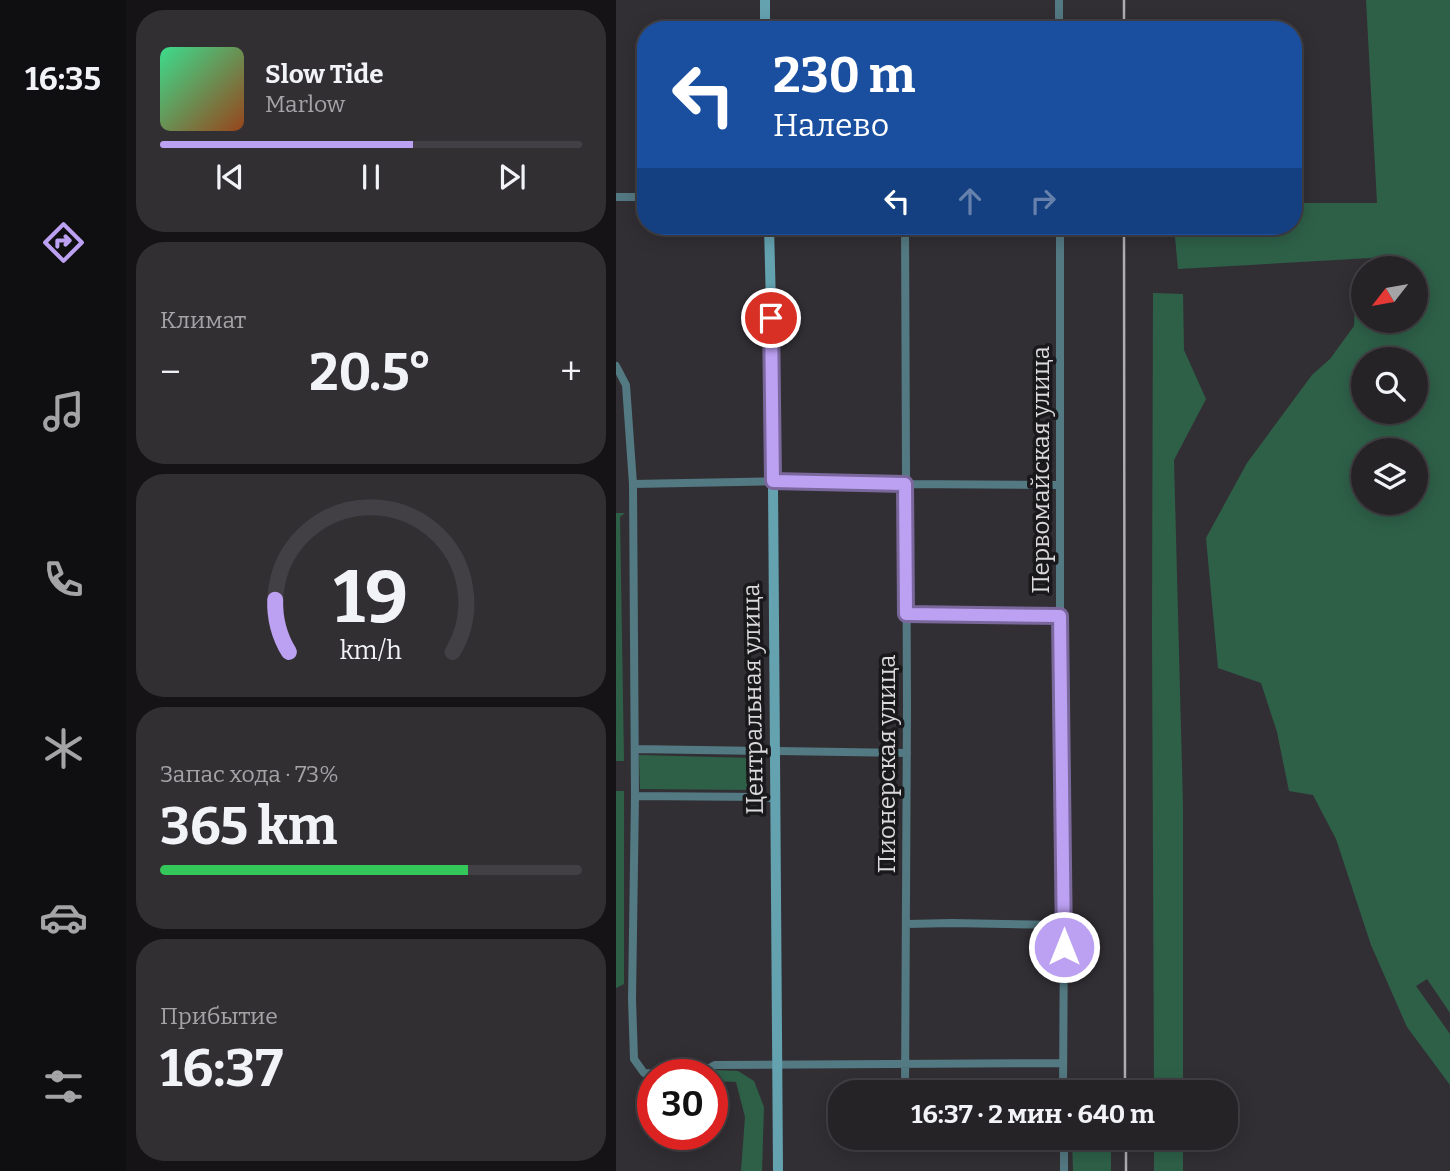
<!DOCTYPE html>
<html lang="ru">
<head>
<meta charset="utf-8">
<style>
  :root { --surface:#262327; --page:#322f33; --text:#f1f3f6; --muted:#a4a4a7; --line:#424044; --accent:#bca0f2 }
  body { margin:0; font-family:Bitter,serif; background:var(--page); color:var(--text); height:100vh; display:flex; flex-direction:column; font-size:26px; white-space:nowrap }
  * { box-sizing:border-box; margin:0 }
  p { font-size:23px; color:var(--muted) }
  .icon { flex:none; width:38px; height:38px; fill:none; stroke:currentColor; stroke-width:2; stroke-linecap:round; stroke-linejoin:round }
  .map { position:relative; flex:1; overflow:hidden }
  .details { display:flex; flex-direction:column; gap:10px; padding:10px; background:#151315; width:490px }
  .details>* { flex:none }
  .banner { position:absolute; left:21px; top:21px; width:665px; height:214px; border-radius:28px; box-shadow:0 4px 18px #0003,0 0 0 2px var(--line); background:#1a4fa0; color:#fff; overflow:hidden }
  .needle { width:46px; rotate:239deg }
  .tools { position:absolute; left:735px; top:256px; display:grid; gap:14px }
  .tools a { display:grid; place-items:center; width:77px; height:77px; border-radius:50%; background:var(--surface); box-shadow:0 4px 18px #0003,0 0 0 2px var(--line); font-size:35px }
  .speed { position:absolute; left:21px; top:1059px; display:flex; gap:14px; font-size:35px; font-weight:700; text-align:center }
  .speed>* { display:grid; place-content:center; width:91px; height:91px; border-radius:50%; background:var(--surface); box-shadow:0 4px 18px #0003,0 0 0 2px var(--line); line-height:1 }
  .speed .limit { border:10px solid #d22; background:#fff; color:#111 }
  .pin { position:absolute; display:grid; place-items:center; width:60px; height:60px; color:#fff; margin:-30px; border:4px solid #fff; border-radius:50%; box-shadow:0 2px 7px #0007 }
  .me { position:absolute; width:77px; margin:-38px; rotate:0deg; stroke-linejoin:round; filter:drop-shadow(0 0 5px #0008) }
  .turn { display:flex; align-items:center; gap:24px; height:147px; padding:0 21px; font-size:32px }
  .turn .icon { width:91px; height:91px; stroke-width:2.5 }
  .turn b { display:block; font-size:49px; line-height:60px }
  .lanes { display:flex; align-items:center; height:66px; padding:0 21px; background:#0003; justify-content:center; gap:35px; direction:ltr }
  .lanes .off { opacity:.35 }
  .big { font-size:52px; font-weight:700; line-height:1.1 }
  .details .widget { flex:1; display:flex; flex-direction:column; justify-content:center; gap:10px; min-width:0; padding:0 24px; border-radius:28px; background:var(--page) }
  .details .dial { align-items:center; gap:0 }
  .dial svg { height:182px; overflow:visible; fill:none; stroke:var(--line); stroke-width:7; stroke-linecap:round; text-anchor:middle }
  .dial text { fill:var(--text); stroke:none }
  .song { display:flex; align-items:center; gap:21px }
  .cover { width:84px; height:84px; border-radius:10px; background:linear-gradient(135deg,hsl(150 70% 55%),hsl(20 70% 35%)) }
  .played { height:7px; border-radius:4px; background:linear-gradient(90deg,var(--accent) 60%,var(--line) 60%) }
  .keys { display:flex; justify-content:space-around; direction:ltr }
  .heat { display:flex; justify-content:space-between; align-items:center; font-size:38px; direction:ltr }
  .charge { height:10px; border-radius:5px; background:linear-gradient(90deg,#34c759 73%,var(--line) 0) }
  .trip { position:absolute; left:212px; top:1080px; width:410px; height:70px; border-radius:28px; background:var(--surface); box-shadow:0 4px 18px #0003,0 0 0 2px var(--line); font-weight:700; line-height:70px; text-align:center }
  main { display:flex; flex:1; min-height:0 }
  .dock { display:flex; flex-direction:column; width:126px; justify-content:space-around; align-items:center; background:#0f0e10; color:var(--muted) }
  .dock .icon { width:49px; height:49px }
  .dock .current { color:var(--accent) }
  .dock b { font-size:32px; color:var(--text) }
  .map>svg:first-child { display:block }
  .green { fill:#2e6048; fill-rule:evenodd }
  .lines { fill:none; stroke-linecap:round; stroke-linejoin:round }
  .minor { stroke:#537982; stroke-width:8 }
  .secondary { stroke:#64a2b0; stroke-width:10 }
  .rail { stroke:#afadb0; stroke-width:2.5 }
  .route-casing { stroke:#7a689d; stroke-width:18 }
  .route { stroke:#bca0f2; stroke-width:12 }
  .labels { text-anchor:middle; stroke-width:7; stroke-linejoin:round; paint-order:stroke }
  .street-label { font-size:24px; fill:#dbd9dc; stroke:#19181a }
</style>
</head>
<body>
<main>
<nav class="dock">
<b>16:35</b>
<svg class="icon current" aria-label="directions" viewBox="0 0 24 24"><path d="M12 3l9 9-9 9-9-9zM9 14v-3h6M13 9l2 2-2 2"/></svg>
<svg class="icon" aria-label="music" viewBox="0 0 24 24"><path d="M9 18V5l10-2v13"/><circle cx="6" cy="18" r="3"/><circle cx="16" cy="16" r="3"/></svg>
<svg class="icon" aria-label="phone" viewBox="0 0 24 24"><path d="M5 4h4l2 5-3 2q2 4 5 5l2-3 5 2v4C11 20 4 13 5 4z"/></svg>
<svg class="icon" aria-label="climate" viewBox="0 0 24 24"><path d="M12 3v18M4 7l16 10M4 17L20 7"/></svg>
<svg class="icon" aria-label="car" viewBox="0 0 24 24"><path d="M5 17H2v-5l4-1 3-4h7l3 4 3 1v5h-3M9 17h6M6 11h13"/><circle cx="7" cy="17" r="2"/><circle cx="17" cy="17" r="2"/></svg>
<svg class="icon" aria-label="filters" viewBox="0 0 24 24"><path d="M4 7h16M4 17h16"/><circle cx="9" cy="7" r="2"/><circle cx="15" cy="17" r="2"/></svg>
</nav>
<section class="details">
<div class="widget">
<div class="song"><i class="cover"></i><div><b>Slow Tide</b><p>Marlow</p></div></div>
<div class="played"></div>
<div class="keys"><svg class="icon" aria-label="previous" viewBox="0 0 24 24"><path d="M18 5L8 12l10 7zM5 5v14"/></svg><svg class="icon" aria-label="pause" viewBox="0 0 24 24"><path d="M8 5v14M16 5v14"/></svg><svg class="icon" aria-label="next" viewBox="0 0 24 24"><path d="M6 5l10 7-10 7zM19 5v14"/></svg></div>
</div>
<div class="widget"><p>Климат</p>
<div class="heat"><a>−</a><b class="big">20.5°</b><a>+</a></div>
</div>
<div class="widget dial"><svg viewBox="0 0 100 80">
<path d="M14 69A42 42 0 1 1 86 69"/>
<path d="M14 69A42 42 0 0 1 8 46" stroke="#bca0f2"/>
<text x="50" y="56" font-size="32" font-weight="700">19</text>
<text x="50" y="72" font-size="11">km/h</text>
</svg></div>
<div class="widget"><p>Запас хода · 73%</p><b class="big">365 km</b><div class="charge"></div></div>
<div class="widget"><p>Прибытие</p><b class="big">16:37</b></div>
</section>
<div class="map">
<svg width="834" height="1171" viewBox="0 0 834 1171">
  <rect width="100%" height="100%" fill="#322f34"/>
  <!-- green -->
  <path class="green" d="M750 0H834V1013L811 979 800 986 834 1034V1085L791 1027 755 945 720 839 697 795 673 791 661 732 645 683 602 668 590 538 631 463 696 375 714 359 738 326 739 304 747 293V320H800V268H765L772 257 562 269 558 226H677V203H761ZM747 359H800V411H747ZM747 450H800V502H747Z
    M537 293 567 294 568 350 590 399 558 460 567 806V1092H538L536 629Z
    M0 513H9L4 517 8 761H0Z
    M23 755 136 758 138 790 24 789Z
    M0 791H8V984L0 988Z
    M99 1070 122 1071 138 1081 148 1107 146 1171H125L129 1117 120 1082 99 1081Z
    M456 1138H495V1171H457Z
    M538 1138H567V1171H538Z"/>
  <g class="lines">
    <!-- minor -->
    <path class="minor" d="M443 0V30
      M0 197H30
      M352 226 444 230
      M444 226V616L448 925 447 1092
      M0 366 10 385 17 484 19 796 16 999 18 1059 28 1073 83 1074
      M17 484 170 481 289 484 444 485
      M290 614 444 616
      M19 749 291 753
      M19 796 148 797 159 799
      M291 924 336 923 448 925
      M83 1074 99 1065 447 1063
      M289 1092 291 705 289 226
      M448 1138V1171"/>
    <!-- secondary -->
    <path class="secondary" d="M149 0V30
      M153 226 156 346 162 1171"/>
    <!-- rail -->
    <path class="rail" d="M508 0V30
      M508 226 509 1092
      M510 1138V1171"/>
  </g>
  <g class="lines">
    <!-- route casing -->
    <g class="route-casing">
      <path id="route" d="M155 318 157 481 289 484 290 614 444 616 448 947"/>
    </g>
    <!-- route -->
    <use href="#route" class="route"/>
  </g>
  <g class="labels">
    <!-- street labels -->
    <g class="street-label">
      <text transform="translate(425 470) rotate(-90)" y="8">Первомайская улица</text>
      <text transform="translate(137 699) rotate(-91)" y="8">Центральная улица</text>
      <text transform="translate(271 764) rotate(-90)" y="8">Пионерская улица</text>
    </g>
  </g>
</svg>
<div class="tools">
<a><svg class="needle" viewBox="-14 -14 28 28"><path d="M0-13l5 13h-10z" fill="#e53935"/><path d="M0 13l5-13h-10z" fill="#a4a4a7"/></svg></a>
<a><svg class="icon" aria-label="search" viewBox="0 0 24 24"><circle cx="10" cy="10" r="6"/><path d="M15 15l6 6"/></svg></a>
<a><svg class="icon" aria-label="layers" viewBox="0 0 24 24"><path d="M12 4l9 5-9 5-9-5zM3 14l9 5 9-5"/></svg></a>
</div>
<div class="speed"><div class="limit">30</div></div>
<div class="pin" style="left:155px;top:318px;background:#d93025"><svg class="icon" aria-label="arrive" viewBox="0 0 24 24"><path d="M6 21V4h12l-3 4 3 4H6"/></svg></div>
<svg class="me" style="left:448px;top:947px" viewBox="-20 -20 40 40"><circle r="17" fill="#bca0f2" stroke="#fff" stroke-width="3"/><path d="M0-11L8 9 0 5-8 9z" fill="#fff"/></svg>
<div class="trip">16:37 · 2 мин · 640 m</div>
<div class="banner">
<div class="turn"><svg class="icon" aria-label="left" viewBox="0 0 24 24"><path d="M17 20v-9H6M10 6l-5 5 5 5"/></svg><div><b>230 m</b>Налево</div></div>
<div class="lanes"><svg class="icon" aria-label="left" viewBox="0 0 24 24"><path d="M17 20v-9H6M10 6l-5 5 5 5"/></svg><svg class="icon off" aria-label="ahead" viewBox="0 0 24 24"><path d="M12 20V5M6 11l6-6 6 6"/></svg><svg class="icon off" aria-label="right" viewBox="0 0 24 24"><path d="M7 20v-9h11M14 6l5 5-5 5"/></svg></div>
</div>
</div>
</main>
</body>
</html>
